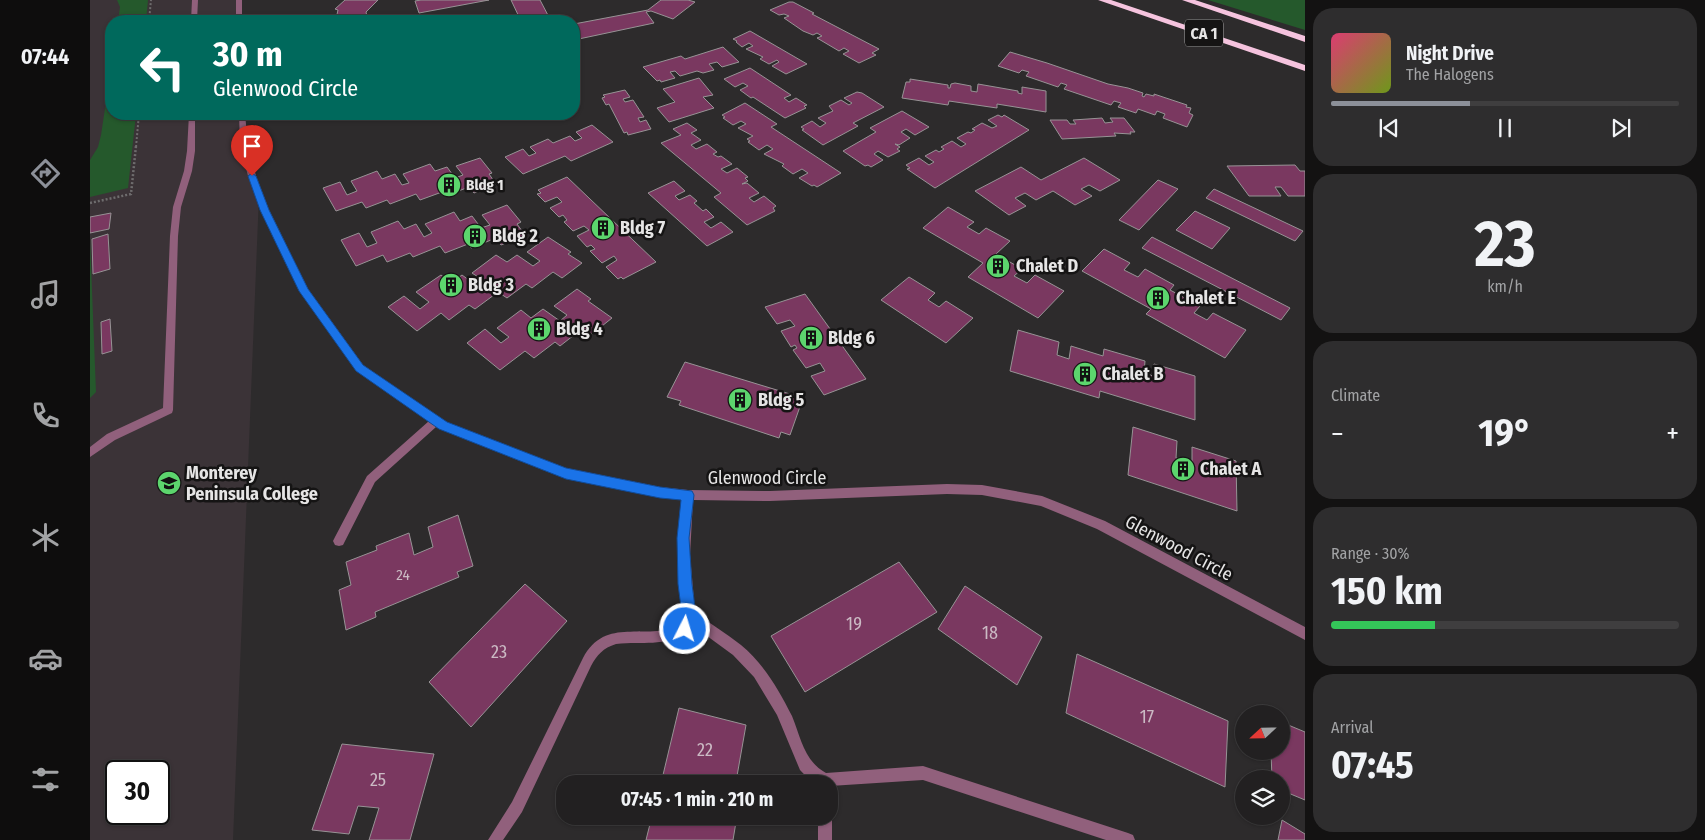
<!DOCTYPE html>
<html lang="en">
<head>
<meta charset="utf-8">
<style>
  :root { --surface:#222021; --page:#2e2d2e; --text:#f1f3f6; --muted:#a2a3a5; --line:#3f3e3f; --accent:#8c9099 }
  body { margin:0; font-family:"Fira Sans Condensed",sans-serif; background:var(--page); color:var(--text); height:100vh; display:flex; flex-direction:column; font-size:19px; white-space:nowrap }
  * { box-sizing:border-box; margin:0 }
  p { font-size:16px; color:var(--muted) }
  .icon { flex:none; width:28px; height:28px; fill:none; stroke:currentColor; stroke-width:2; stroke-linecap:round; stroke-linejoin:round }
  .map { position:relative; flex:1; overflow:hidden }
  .details { display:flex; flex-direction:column; gap:8px; padding:8px; background:#131212; width:400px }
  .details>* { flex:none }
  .hud { position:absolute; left:15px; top:15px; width:475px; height:105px; border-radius:20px; box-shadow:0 1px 4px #0004,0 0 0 1px var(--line); background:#00695c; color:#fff; overflow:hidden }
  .needle { width:32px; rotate:248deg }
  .fabs { position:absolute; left:1145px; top:705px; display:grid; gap:10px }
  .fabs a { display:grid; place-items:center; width:55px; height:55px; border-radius:50%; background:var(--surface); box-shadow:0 1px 4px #0004,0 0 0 1px var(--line); font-size:25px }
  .speed { position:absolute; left:15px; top:760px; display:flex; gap:10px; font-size:25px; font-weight:700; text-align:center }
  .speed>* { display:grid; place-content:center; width:65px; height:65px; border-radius:50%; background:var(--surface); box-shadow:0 1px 4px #0004,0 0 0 1px var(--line); line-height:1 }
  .speed .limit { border:2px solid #111; border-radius:8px; background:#fff; color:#111 }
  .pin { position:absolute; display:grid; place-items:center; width:42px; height:42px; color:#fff; margin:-51px -21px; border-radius:50% 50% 50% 0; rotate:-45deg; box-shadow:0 0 5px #0007 }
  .pin .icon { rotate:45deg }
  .me { position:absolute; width:55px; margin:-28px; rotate:5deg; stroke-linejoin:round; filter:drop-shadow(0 0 4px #0008) }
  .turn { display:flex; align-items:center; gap:18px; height:105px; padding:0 25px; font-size:22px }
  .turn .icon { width:65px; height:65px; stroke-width:2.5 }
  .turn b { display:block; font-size:35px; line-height:42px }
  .big { font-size:38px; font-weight:700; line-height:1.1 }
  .details .card { flex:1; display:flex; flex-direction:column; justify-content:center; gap:8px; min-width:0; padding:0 18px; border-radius:20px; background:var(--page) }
  .details .dial { align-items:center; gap:0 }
  .dial b { font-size:65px; line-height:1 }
  .song { display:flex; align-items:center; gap:15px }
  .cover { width:60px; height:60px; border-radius:8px; background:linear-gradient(135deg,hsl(340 70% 55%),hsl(80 70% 35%)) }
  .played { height:5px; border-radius:2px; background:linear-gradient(90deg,var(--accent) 40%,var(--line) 40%) }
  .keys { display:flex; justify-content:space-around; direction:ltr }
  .heat { display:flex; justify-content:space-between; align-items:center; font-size:28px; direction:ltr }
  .charge { height:8px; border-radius:4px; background:linear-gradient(90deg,#34c759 30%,var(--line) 0) }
  .trip { position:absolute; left:466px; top:775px; width:282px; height:50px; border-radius:20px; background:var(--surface); box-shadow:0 1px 4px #0004,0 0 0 1px var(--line); font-weight:700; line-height:50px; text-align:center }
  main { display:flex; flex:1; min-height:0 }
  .tab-bar { display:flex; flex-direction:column; width:90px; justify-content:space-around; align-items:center; background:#0e0d0d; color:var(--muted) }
  .tab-bar .icon { width:35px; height:35px }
  .tab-bar .current { color:var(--accent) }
  .tab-bar b { font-size:22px; color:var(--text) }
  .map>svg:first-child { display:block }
  .built { fill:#3b3337; fill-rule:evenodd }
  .green { fill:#25592c }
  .building { fill:#7a3860; stroke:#979395 }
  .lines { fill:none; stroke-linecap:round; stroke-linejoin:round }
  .path-far1 { stroke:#6e6c6d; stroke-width:2; stroke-dasharray:2 2; stroke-linecap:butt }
  .path { stroke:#6e6c6d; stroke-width:2.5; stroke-dasharray:2 2; stroke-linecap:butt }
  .service { fill:#91607c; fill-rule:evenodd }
  .minor { fill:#91607c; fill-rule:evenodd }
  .motorway { fill:#f5c3de; fill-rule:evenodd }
  .route { fill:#1a73e8; stroke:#114b97 }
  .labels { text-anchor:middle; stroke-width:5; stroke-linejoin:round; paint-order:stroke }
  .far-poi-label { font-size:15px; font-weight:bold; fill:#e6e5e5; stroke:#151414; text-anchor:start }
  .number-label { font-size:15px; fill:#cbbac4 }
  .shield { fill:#151414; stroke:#a7a6a6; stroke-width:1 }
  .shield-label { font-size:16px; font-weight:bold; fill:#e6e5e5 }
  .poi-label { font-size:18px; font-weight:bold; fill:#e6e5e5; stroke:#151414; text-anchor:start }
  .street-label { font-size:18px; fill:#e6e5e5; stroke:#151414 }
  .near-number-label { font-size:18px; fill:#cbbac4 }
</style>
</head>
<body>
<main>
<nav class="tab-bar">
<b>07:44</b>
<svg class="icon current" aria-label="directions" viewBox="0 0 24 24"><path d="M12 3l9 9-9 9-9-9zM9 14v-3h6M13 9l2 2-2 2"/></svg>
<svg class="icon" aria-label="music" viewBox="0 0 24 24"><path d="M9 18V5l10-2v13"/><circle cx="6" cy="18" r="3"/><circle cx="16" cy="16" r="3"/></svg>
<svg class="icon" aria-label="phone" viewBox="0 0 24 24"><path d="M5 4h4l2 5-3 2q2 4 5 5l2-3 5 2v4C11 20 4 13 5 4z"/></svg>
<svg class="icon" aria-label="climate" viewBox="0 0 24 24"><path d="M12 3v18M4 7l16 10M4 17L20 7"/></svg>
<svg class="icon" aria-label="car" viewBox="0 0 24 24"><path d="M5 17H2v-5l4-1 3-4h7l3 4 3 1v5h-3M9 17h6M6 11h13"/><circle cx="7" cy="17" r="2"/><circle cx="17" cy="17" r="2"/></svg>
<svg class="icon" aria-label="filters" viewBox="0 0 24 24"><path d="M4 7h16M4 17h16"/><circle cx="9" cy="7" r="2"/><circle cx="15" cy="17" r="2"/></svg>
</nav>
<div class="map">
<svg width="1215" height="840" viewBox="0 0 1215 840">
  <rect width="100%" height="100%" fill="#2d2b2c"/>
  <!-- built -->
  <path class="built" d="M0 0H149V21H21V114H153L154 144 169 195 143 840H0ZM26 771H69V814H26Z"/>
  <!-- green -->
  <path class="green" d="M27 0H58L56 21H28L30 7Z
    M1118 0H1215V30Z
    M21 69V114H46L38 188 0 197V160L8 147 11 135Z
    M0 239 6 392 0 398Z"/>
  <!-- building -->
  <path class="building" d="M255 0H288L276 12 278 21H241L246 19 248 10 245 9Z
    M331 0H399L329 13 325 1Z
    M421 0H450L461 21H431Z
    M571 0H598L605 2 583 19 561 11 556 12 564 23 484 40V24L558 10Z
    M699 2H703L724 13 722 14 789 49 782 53 786 55 769 63 753 54 759 51 754 48 749 51 727 38 732 36 727 33 723 35 713 31 694 18 699 16 694 14 689 15 680 10Z
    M660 31 717 64 696 74 682 66 689 62 687 60 679 64 670 59 673 57 656 49 663 46 659 43 652 47 646 42 647 41 643 39Z
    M633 47 649 62 632 67 627 62 619 64 624 70 613 73 607 71 590 76 585 71 580 72 585 78 571 82 570 80 567 81 553 67 591 56 595 59Z
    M920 52 957 63 1018 84 1038 88 1053 93 1052 96 1054 97 1056 94 1064 96V94L1097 105 1096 107 1101 108 1099 113 1103 115 1097 127 1073 118 1075 114 1067 111 1065 115 1048 109 1046 113 1028 107 1031 103 1024 101 1021 105 974 89 977 85 971 83 968 87 936 76 939 72 932 70 929 73 908 66Z
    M660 68 701 95 694 98 699 102 706 98 717 105 714 106 716 108 695 118 663 97 661 98 650 90 658 86 653 83 645 87 634 79Z
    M609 78 623 95 613 97 624 108 579 122 567 108 585 102 573 89Z
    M820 79 858 85V88H860L861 84 865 83 881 86V91L887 92 888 84 928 91V93L932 94V87L956 91V112L907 104V108L859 101 858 105 812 98 816 82H820Z
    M535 90 540 97 533 99 535 102 543 100 554 117 548 118 550 122 556 120 561 129 538 135 537 132 534 133 519 104 516 105 512 98 515 97 513 95Z
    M767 92 772 93 794 107 763 123 768 126 733 145 712 130 714 129 711 127 722 121 730 127 736 123 728 118 743 111 739 106 751 100 759 105 762 103 754 98Z
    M655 103 687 124 681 127 751 173 727 187 724 185 722 186 709 178 718 173 712 169 703 174 692 166 694 164 674 154 683 149 677 145 669 150 658 142 660 141 657 139 663 136 648 128 656 124 651 121 643 125 633 118 635 117 632 115Z
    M812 111 839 127 825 135 816 129 811 132 820 138 809 145 805 144 810 147 807 149 810 151 798 157 788 151 784 154 793 160 781 167 778 165 775 166 753 151 786 132 780 128Z
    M908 115 912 117 914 115 939 130 845 188 817 169 820 168 816 165 829 158 839 165 844 162 835 156 846 150 849 152 854 149 851 147 862 141 871 147 876 144 867 138 878 132 881 133 885 130 882 129 892 123 902 128 907 126 898 120Z
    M1012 118 1015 123 1023 122 1020 118H1034L1045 132H1040L1041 134 1024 133 1026 136 972 139 960 120H977L980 124H986L983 120Z
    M597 123 607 130 601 133 611 140 601 145 606 149 617 144 627 152 623 154 628 157 631 156 642 164 631 169 637 173 647 168 658 177 655 178 658 181 652 184 657 183 669 193 659 198 664 202 674 196 686 206 683 208 685 211 657 225 624 197 631 193 571 143 591 135 583 129Z
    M502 125 523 142 481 161 475 156 433 174 415 157 433 149 439 156 446 153 440 147 458 139 463 143 480 136 485 141 492 138 486 132Z
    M390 158 402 173 399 174 406 184 384 193 379 187 355 196 352 192 330 200 326 194 300 204 297 200 276 208 272 202 246 211 233 188 250 182 257 195 267 191 261 181 287 171 292 179 305 174 312 185 319 183 313 174 340 164 345 171 357 167 365 178 373 175 366 166Z
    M994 158 1030 180 1010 191 999 185 991 189 1002 196 985 205 963 191 946 200 935 193 925 198 936 206 919 215 885 191 931 167 951 180Z
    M1205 165 1210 171H1215V196H1198L1191 187H1185L1191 196H1159L1137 166Z
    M477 177 566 262 533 279 531 277 528 279 516 267 527 260 524 256 512 263 500 251 505 249 501 245 497 247 487 236 499 230 494 226 483 231 474 222 477 220 473 215 469 217 460 208 472 202 467 197 455 202 447 194 451 193 448 190Z
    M1068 180 1088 189 1049 230 1029 220Z
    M584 181 595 191 585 196 589 200 600 195 607 201 604 203 613 211 616 209 624 217 614 222 621 228 631 222 643 232 617 246 558 193Z
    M1124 189 1213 231 1205 241 1116 198Z
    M417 205 431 222 427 224 435 235 411 245 406 238 381 248 378 244 355 253 350 246 323 257 320 253 297 262 293 255 266 266 251 240 269 233 277 247 287 243 281 232 308 221 314 229 326 224 334 237 342 233 335 224 364 212 370 221 382 216 391 228 400 225 392 215Z
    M858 207 884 222 877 227 889 234 896 228 920 241 906 254 932 269 924 276 937 283 945 275 974 291 948 318 878 277 893 263 833 228Z
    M1105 211 1140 228 1122 249 1086 230Z
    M21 213 19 229 0 233V217Z
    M18 234 20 269 3 274 2 239Z
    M458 237 481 252 478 254 492 263 472 278 463 272 442 288 436 284 417 298 408 292 385 309 379 305 359 320 351 313 327 331 298 307 314 296 330 309 339 302 326 292 351 275 361 283 372 275 387 286 394 281 382 273 406 255 417 262 427 255 443 266 450 261 437 252Z
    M1062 237 1200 308 1191 320 1052 248Z
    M1014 249 1040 263 1034 270 1048 277 1055 269 1084 285 1080 290 1110 306 1104 313 1117 320 1123 313 1156 330 1135 358 1056 314 1061 309 992 271Z
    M819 277 845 293 838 300 849 307 856 301 883 318 856 343 791 300Z
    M487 289 501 299 498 301 522 318 502 334 493 328 470 346 465 342 444 358 435 351 410 370 377 343 395 329 411 343 419 337 407 328 431 310 441 318 453 309 470 321 477 315 464 306Z
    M715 294 776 379 734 395 721 376 735 371 730 363 716 368 703 350 707 348 705 345 701 347 691 331 705 326 700 320 687 324 675 307Z
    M20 319 22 351 12 354 11 322Z
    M928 330 969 342 967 355 979 359 981 346 1013 356 1014 349 1055 361 1054 373 1063 376 1064 364 1105 376V420L1010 391 1009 398 920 371Z
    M595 362 713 398 700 435 691 432 689 438 589 405 591 401 577 397Z
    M1043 427 1087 441 1086 458 1102 462V447L1146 461 1147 511 1038 475Z
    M368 515 383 566 367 572 369 577 285 612 286 617 256 630 249 590 261 585 256 562 287 550 286 546 319 533 324 555 343 547 338 527Z
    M809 562 847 612 715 692 681 636Z
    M435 584 477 621 381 727 339 682Z
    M875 586 952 637 927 685 848 629Z
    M987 654 1138 721 1135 787 976 713Z
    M589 708 656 725 647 776 653 777 652 784H599L573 775Z
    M1191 722 1215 732V800L1191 790V779H1182L1181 751H1191Z
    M252 744 344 754 320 840H279L289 808 268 806 259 834 222 830Z
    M562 816H647L643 840H556Z
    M1192 820 1215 834V840H1188Z"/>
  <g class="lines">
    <!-- path-far1 -->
    <path class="path-far1" d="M59 21 61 0
      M46 147 49 114"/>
    <!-- path -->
    <path class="path" d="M0 203 41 194 46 146"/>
    <!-- service -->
    <path class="service" d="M102 0H108L107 21H101Z
      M99 114H105V151L102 171 91 207 88 236 83 410 82 413 25 440 0 457V447L17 434 73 408 80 236 83 207 94 171 97 151Z"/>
    <!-- minor -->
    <path class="minor" d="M146 0H152V21H146Z
      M149 114H155L158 144 166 176 179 210 218 289 273 365 357 423 476 468 570 487 598 490 680 491 857 484 892 485 952 496 1015 521 1215 627V640L1007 529 951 506 892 495 857 494 680 501 603 500 600 555 605 612C620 624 636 633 651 645 674 664 689 690 702 716 711 738 714 761 736 773L833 766 1038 833 1043 835 1045 840H1016L833 780 740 786V784C727 784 719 780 710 770L687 715 664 677 643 655 602 625 599 633C572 647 554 641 526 644 513 648 507 655 501 666L432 812 413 840H398L422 802 493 658C516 615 556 642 590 625L593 615 589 555 592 499 570 497 476 478 346 427 285 482 253 545 249 546 245 545 243 541 245 537 277 476 339 421 267 371 211 293 171 210 158 176 150 144Z
      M740 811 742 816V840H728V816H740Z"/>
    <!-- motorway -->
    <path class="motorway" d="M1008 0H1021L1215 65V71Z
      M1092 0H1105L1215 36V42Z"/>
  </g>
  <!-- route -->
  <path class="route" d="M162 173 166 176 179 210 218 289 273 365 357 422 476 468 570 487 602 491 604 495 599 538 602 584 606 615 600 634 595 636 591 634 589 629 592 615 588 584 587 538 591 500 570 498 476 479 349 429 266 371 209 291 170 210 158 176Z"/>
  <!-- icons -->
  <defs>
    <g id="building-disc" transform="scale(1.25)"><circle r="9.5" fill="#5cd56d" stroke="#151414"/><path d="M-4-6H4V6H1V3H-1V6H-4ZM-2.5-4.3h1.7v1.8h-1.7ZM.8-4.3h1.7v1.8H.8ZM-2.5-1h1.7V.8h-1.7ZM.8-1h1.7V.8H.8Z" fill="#111"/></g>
    <g id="university-disc" transform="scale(1.25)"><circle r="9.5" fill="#5cd56d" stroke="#151414"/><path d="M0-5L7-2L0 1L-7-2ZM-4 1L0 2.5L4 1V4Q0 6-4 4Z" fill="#111"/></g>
  </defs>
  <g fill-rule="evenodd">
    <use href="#building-disc" x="359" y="185"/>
    <use href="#building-disc" x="513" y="228"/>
    <use href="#building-disc" x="385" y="236"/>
    <use href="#building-disc" x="908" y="266"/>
    <use href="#building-disc" x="361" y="285"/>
    <use href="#building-disc" x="1068" y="298"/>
    <use href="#building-disc" x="449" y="329"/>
    <use href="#building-disc" x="721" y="338"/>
    <use href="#building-disc" x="995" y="374"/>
    <use href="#building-disc" x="650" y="400"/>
    <use href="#building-disc" x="1093" y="469"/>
    <use href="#university-disc" x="79" y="483"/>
  </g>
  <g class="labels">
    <!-- far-poi labels -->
    <g class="far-poi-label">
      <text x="376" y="190">Bldg 1</text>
    </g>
    <!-- number labels -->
    <g class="number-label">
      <text x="313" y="580">24</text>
    </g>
    <!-- shield labels -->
    <rect class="shield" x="1095" y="19.5" width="38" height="27" rx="4"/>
    <g class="shield-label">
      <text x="1114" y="39">CA 1</text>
    </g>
    <!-- poi labels -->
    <g class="poi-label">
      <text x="530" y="234">Bldg 7</text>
      <text x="402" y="242">Bldg 2</text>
      <text x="926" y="272">Chalet D</text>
      <text x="378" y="291">Bldg 3</text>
      <text x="1086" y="304">Chalet E</text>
      <text x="466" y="335">Bldg 4</text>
      <text x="738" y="344">Bldg 6</text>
      <text x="1012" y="380">Chalet B</text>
      <text x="668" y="406">Bldg 5</text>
      <text x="1110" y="475">Chalet A</text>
      <text x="96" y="479">Monterey<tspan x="96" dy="21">Peninsula College</tspan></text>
    </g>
    <!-- street labels -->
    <g class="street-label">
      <text x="677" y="484">Glenwood Circle</text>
      <text transform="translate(1089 548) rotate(28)" y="6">Glenwood Circle</text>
    </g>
    <!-- near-number labels -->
    <g class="near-number-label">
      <text x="764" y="630">19</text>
      <text x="900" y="639">18</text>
      <text x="409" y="658">23</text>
      <text x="1057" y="723">17</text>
      <text x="615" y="756">22</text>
      <text x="288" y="786">25</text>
    </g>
  </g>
</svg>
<div class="fabs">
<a><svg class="needle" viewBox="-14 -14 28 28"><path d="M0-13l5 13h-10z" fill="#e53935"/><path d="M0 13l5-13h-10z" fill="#a2a3a5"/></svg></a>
<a><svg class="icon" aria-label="layers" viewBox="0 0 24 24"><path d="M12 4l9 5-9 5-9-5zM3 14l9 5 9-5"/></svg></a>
</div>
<div class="speed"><div class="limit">30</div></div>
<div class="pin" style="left:162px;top:176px;background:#d93025"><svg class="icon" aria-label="arrive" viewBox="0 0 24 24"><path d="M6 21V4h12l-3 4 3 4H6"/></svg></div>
<svg class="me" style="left:595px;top:629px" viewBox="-20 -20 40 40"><circle r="17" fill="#1a73e8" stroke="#fff" stroke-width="3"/><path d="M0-11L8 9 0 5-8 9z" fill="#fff"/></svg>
<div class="trip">07:45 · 1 min · 210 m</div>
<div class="hud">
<div class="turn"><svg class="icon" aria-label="left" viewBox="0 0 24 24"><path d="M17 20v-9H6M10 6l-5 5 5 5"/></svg><div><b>30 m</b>Glenwood Circle</div></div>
</div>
</div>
<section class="details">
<div class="card">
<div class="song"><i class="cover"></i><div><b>Night Drive</b><p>The Halogens</p></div></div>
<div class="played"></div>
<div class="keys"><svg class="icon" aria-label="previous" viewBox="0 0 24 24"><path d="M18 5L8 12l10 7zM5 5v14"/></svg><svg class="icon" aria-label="pause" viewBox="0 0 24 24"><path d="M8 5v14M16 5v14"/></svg><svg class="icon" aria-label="next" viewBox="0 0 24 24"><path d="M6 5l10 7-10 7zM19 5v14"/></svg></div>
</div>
<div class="card dial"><b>23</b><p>km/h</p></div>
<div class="card"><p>Climate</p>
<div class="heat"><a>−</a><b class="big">19°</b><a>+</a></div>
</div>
<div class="card"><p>Range · 30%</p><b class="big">150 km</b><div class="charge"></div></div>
<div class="card"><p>Arrival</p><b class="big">07:45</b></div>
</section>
</main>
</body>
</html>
